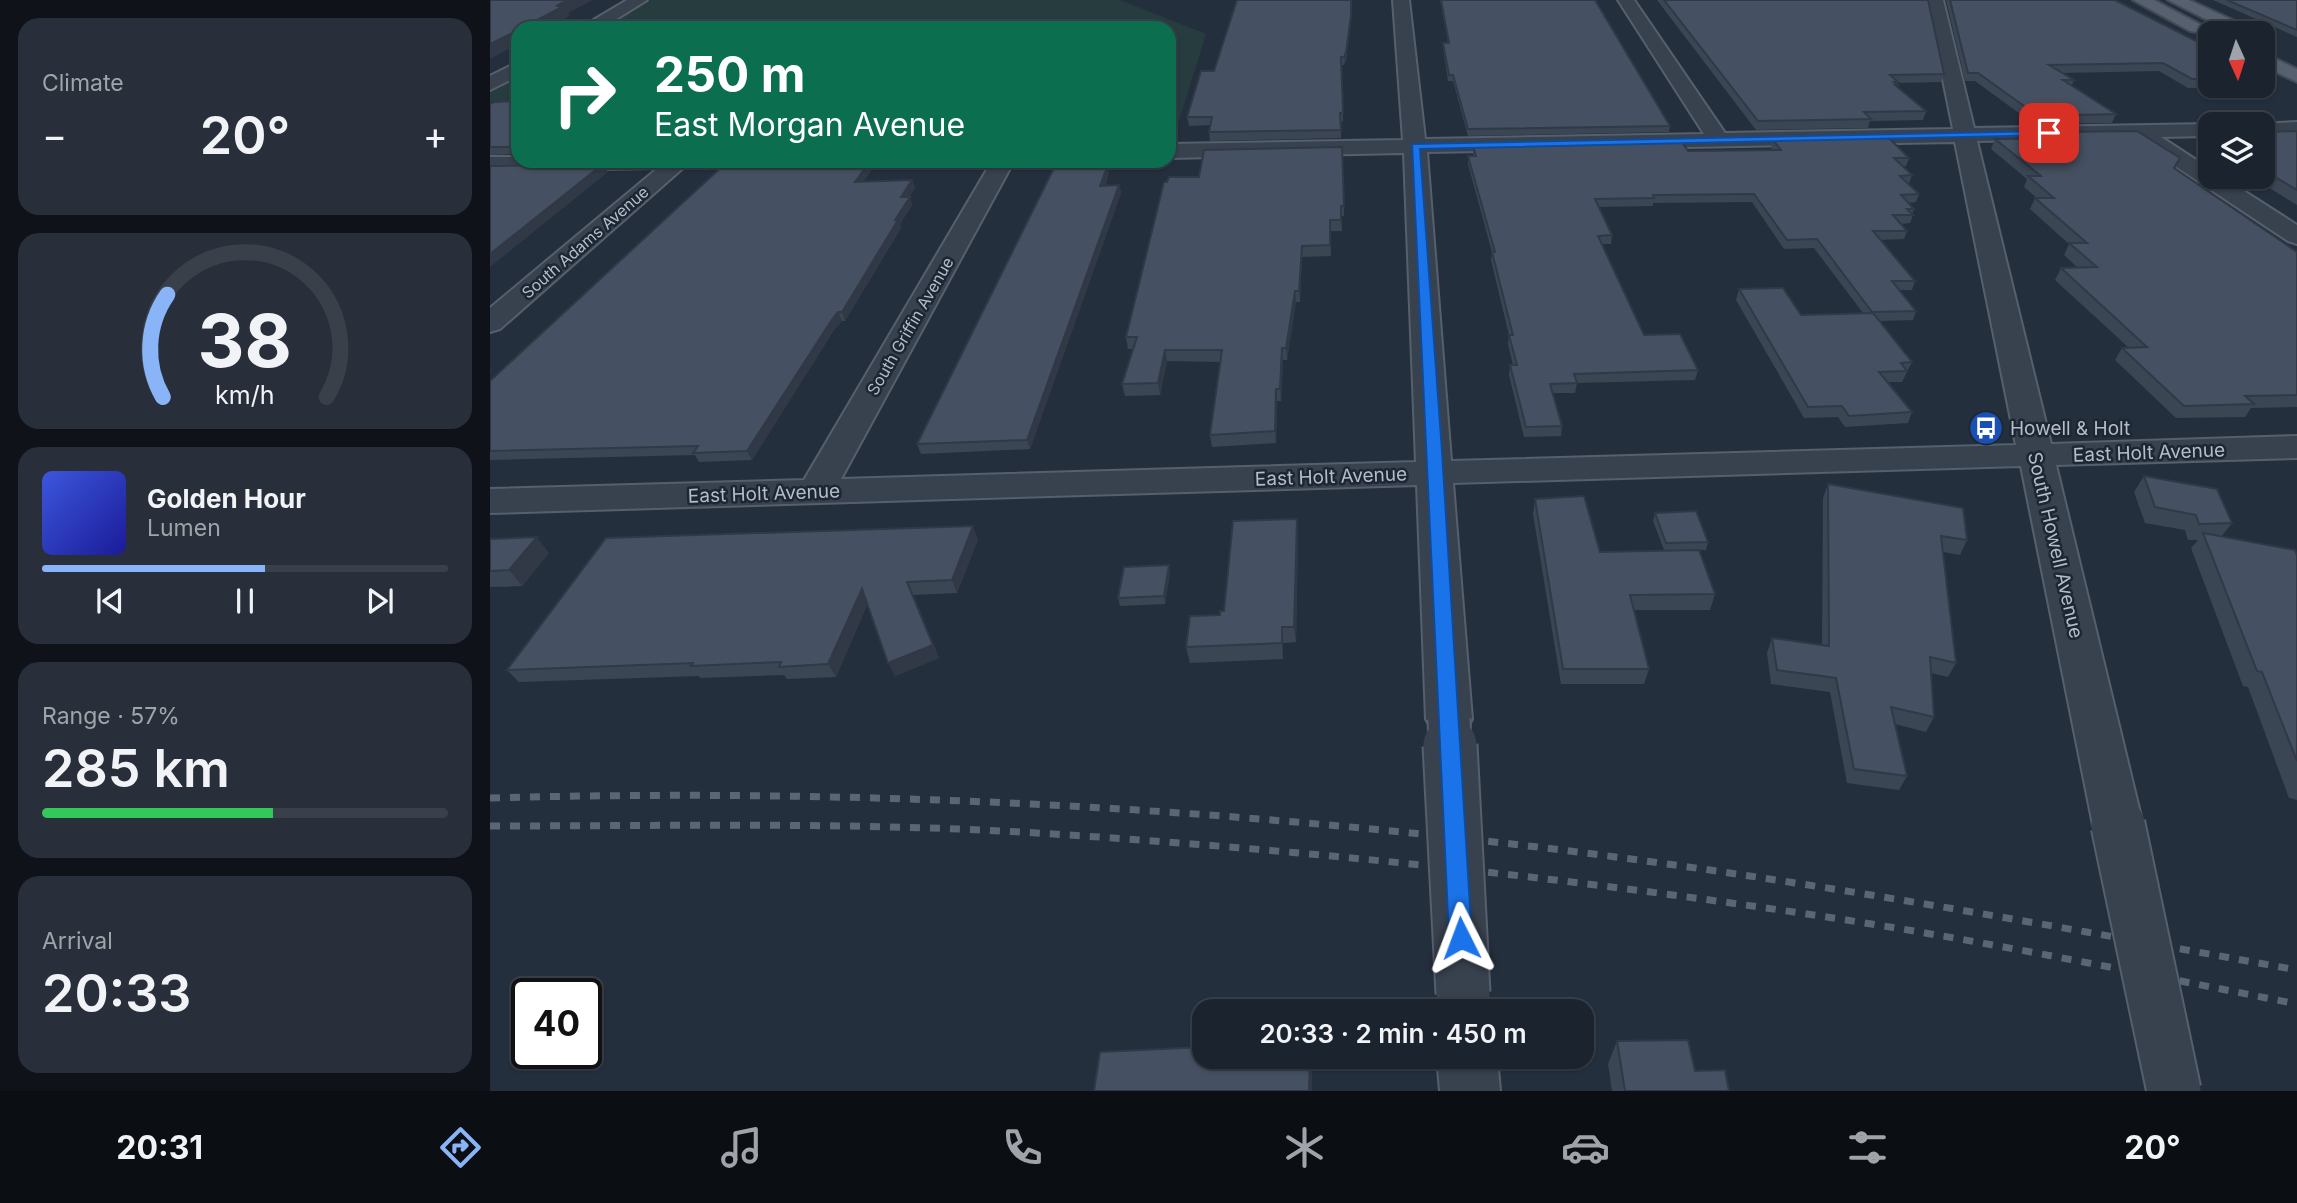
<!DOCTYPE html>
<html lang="en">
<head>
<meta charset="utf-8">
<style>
  :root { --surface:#1b232e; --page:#282f3a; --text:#f1f3f6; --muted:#a0a4aa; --line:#39404a; --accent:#8ab4f8 }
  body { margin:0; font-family:Inter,sans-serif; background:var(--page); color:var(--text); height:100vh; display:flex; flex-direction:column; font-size:26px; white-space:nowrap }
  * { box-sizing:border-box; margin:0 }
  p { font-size:23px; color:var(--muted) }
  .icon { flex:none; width:38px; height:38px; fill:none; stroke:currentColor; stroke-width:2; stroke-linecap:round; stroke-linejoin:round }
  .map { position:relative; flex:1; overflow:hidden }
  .details { display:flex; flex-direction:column; gap:18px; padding:18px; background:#0f1319; width:490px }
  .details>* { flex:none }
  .banner { position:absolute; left:21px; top:21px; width:665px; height:147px; border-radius:21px; box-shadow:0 2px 5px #0004,0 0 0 2px var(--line); background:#0b6e4f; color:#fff; overflow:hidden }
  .needle { width:46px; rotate:177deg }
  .controls { position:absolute; left:1708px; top:21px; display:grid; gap:14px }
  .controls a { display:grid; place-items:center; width:77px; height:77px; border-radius:14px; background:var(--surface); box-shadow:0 2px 5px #0004,0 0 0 2px var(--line); font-size:35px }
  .speed { position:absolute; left:21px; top:978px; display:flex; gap:14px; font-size:35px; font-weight:700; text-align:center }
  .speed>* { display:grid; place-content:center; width:91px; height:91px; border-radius:50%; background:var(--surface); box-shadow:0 2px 5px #0004,0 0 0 2px var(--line); line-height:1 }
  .speed .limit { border:4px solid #111; border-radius:10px; background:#fff; color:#111 }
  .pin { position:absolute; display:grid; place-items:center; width:60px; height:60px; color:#fff; margin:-30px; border-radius:14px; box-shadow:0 4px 10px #0006 }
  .me { position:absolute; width:77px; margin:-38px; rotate:357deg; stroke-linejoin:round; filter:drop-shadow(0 0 5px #0008) }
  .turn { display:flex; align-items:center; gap:24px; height:147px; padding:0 28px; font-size:32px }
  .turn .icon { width:91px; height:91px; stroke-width:2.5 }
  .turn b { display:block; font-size:49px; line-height:60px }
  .big { font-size:52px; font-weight:600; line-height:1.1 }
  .details .card { flex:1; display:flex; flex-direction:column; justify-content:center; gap:10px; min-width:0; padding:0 24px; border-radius:21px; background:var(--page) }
  .details .dial { align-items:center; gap:0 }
  .dial svg { height:182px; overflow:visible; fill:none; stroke:var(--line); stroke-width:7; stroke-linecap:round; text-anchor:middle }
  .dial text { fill:var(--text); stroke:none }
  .song { display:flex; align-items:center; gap:21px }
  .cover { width:84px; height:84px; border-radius:10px; background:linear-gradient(135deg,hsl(230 70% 55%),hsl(240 70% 35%)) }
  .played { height:7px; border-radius:4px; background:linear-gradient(90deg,var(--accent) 55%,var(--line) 55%) }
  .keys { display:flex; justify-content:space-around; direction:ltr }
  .heat { display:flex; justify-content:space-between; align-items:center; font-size:38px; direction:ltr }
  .charge { height:10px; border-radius:5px; background:linear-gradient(90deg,#34c759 57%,var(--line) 0) }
  .trip { position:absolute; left:702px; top:999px; width:402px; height:70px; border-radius:21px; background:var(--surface); box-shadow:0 2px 5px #0004,0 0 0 2px var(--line); font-weight:600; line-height:70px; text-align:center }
  .tab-bar { display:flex; height:112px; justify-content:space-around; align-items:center; background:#0b0e12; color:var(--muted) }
  .tab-bar .icon { width:49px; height:49px }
  .tab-bar .current { color:var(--accent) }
  .tab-bar b { font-size:32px; color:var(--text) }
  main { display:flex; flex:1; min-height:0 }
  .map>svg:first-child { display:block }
  .green { fill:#263c3f }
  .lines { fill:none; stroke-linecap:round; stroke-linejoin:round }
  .minor-casing { stroke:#565f6c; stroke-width:4 }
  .major-casing { stroke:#414a57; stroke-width:4 }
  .minor { fill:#38414e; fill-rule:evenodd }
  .major { fill:#56606e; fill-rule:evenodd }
  .rail { stroke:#5a6575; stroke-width:7; stroke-dasharray:10 10; stroke-linecap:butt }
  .minor-bridge-far1-casing { stroke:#565f6c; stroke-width:45; stroke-linecap:butt }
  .minor-bridge-casing { stroke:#565f6c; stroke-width:57; stroke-linecap:butt }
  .minor-bridge-far1 { stroke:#38414e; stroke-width:41 }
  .minor-bridge { stroke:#38414e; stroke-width:53 }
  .wall { fill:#3b4654 }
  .shaded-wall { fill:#303945 }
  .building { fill:#455162; stroke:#303945; stroke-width:2 }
  .route { fill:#1a73e8; stroke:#114b97; stroke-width:2 }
  .labels { text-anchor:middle; stroke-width:5; stroke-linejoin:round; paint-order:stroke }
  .far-street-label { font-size:16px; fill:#b4bcc9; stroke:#1d2633 }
  .poi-label { font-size:19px; fill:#b4bcc9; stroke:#1d2633; text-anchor:start }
  .street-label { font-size:19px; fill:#b4bcc9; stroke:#1d2633 }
</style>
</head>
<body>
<main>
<section class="details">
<div class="card"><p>Climate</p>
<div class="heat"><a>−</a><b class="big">20°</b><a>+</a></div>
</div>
<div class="card dial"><svg viewBox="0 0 100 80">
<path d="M14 69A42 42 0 1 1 86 69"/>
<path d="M14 69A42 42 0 0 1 16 24" stroke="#8ab4f8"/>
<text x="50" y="56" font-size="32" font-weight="700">38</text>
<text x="50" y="72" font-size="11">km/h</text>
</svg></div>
<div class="card">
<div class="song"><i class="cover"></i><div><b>Golden Hour</b><p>Lumen</p></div></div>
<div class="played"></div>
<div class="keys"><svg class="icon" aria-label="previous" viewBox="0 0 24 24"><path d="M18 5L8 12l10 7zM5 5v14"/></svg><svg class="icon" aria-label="pause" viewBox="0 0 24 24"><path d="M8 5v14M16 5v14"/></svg><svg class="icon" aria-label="next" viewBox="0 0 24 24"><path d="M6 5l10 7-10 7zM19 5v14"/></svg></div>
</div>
<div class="card"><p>Range · 57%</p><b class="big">285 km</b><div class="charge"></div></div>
<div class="card"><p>Arrival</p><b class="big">20:33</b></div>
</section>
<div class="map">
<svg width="1807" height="1091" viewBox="0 0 1807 1091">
  <rect width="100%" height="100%" fill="#242f3e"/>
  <!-- green -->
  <path class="green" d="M160 0H630L716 34 684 137 679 144V28H112Z
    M28 76V102H0V92Z"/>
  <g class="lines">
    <!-- minor casing -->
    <g class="minor-casing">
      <path id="minor" d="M137 0H157L112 28H90Z
        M903 0H919L935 139 1214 134 1128 0H1144L1235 133 1463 129 1437 0H1453L1484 128 1720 124H1723H1720V136L1671 137 1720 169V177H1732L1807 225V244L1798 241 1643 138 1487 141 1561 444 1807 436V458L1566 465 1653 825 1646 841 1628 847 1610 841 1603 825 1531 466 963 483 982 719 975 732 959 737 943 732 936 719 927 485 0 513V489L314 480 502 161H524L351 479 926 462 914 153 679 158V144L913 140ZM1465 142 1526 445 961 461 937 152Z
        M28 62V76L0 90V76Z
        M1807 122V134L1773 135V124H1766Z
        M0 157H28V161H201L10 329 0 332V308L168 168 0 171Z
        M947 1057H1007L1010 1091H950Z"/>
    </g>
    <!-- major casing -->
    <g class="major-casing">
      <path id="major" d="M1643 0H1664L1715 27 1706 32 1700 31Z
        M1678 0H1699L1762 29 1765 33H1743Z
        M1773 53 1807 69V82L1773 66Z"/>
    </g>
    <!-- minor -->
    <use href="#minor" class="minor"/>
    <!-- major -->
    <use href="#major" class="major"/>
    <!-- rail -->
    <path class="rail" d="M0 798C325 789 653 803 977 839 1255 869 1531 920 1807 970
      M0 826C177 826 354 822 530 832 798 848 1066 876 1330 916 1490 940 1649 973 1807 1004"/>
    <!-- minor-bridge-far1 casing -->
    <g class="minor-bridge-far1-casing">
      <path id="minor-bridge-far1" d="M959 719 960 746"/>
    </g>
    <!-- minor-bridge casing -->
    <g class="minor-bridge-casing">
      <path id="minor-bridge" d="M960 745 973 993
        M1628 825 1684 1091"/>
    </g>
    <!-- minor-bridge-far1 -->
    <use href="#minor-bridge-far1" class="minor-bridge-far1"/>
    <!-- minor-bridge -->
    <use href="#minor-bridge" class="minor-bridge"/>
  </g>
  <!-- wall -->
  <path class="wall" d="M861 0V23L856 60 854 65H851L853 121 851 122V138L720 141 719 132 720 125 699 126 697 117Z
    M950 0H1105L1180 126 1179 132 978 136 963 81H958L953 48V43H958Z
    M1167 0H1438L1454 74 1451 82 1408 83 1407 87 1436 111 1433 120 1380 121 1378 128 1266 130Z
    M1456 0H1625L1720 48V86H1773V75L1781 79 1776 87 1698 88 1669 71 1572 73 1584 80 1582 85 1626 114 1622 123 1544 124 1485 81H1475Z
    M1723 0H1807V37Z
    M28 101V154L0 155V104Z
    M1807 131V205L1762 177H1773V132Z
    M1573 132 1690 158 1685 169 1807 252V407L1761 408 1755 417 1686 418 1625 360 1632 348 1638 347 1565 280 1571 268H1588L1574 255 1579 244 1540 209 1545 198H1547L1534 187 1537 179 1501 149 1505 139 1570 138Z
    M1714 134H1720V151L1708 144Z
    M1283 140 1419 158 1416 166H1412L1422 175 1419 183H1418L1429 194 1426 202 1418 203 1424 209 1422 214 1423 215 1420 223 1411 224 1417 231 1414 239 1390 240 1425 281 1422 290H1409L1426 311 1423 320 1390 321 1422 362 1412 382H1398L1422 412 1418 423 1355 427 1348 417 1314 418 1246 300 1249 289 1311 315 1373 313 1324 248 1294 249 1262 202 1163 203V206L1109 207 1122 235 1121 244H1112L1154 335 1208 370 1205 380 1087 383 1085 393H1063L1072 426 1071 436 1034 437 1019 375 1020 365H1023L1018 344 1019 335 1001 260 1002 252 978 164V156H983V146L1198 151 1282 150 1281 148Z
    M852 147 854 216H851L852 231H840L841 256 812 257 810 302H806L797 360H793L791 401H787L786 443 722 447 720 435 730 362 677 361 670 395 635 396 632 384 644 349H638L636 337 709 177Z
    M238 161H388L373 182 422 180 425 188 419 197 422 205 410 224 411 228 355 321H352L344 330 262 460 209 462 205 455 0 460V381Z
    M619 173 615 186 629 185 631 193 540 449 431 454 427 444Z
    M1654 476 1742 523 1732 536 1807 555V800L1799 798 1758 687 1753 686 1701 548 1708 540H1698L1695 530 1655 523 1644 492Z
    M1338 484 1477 540 1470 555 1453 552 1466 663 1458 677 1441 673 1444 717 1436 732 1405 724 1417 776 1409 790 1357 783 1340 692 1281 684 1277 653 1282 638 1332 645 1333 498Z
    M1045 499 1110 552 1174 550 1163 521 1165 513 1218 542 1216 550H1209L1225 594 1220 610H1144L1159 669 1154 684H1071L1043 514Z
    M807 519 808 535 806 642 793 643V659L700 663 696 647 734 611Z
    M0 539 59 553 32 586 0 587Z
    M488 539 467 593 423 595 449 658 405 676 377 605 346 677 297 679 294 675 210 678 209 676 29 682 17 670Z
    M680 573 675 604 630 606 628 598Z
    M1127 1041 1205 1071 1239 1091H1122L1118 1064Z"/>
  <!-- shaded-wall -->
  <path class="shaded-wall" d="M78 0H103L78 13 80 16 58 28H32L66 6Z
    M861 0V23L854 65V57Z
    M28 30V44L0 59V44Z
    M380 161H388L367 190 365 182Z
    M113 164 118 172 0 267V254Z
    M618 165 619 173 612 194 610 186Z
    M422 180 425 188 414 205 411 197Z
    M629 185 631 193 540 449 537 440Z
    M420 197 422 205 410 224 411 228 355 321 352 312 405 220Z
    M812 246V257L810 302 809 291Z
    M805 291 806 302 797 360 796 348Z
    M348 312 352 321 344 330 262 460 257 451 341 321Z
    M792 348 793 360 791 401 790 389Z
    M675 350 677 361 670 395 668 383Z
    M786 389 787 401 786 443 785 431Z
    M807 519 808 535 806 642 804 627Z
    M483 526 488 539 467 593 462 580Z
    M47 537 59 553 32 586 19 570Z
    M679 565 680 573 675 604 674 596Z
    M417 582 449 658 405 676 398 663Z
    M372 589 378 602 346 677 338 664Z
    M792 627 793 643V659L792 643Z
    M820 1057H822V1091H819Z"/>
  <!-- building -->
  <path class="building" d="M0 0H78L66 6H74L32 28H28V30L0 44Z
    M747 0H861V16L856 52 854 57H851L853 113H850L851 130 719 132 722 117H697L711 71H724Z
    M951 0H1105L1180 126 978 129 963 75H959L953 43H959Z
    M1174 0H1438L1454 74 1400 75 1408 82H1404L1408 85H1405L1436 111 1374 112 1381 119 1268 121Z
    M1460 0H1625L1720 48V79H1702L1673 63 1559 65 1584 80H1573L1626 114 1548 116 1488 73H1478Z
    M1737 0H1807V30Z
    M1773 75 1781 79H1773Z
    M28 101V151H26L23 147H0V104L4 102Z
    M1647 131 1690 158 1684 168 1807 252V395L1755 396 1764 404 1694 406 1632 348 1657 347 1571 268 1607 267 1579 243H1597L1545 198H1564L1538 176H1551L1505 139 1581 138 1573 132Z
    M1807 131V190L1773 170V132Z
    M1399 138 1419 158H1404L1422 175 1410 176 1429 194 1411 195 1424 209H1417L1423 215H1403L1417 231H1383L1425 281H1402L1426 311 1382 312 1327 239 1297 240 1264 194 1163 195 1164 198 1105 199 1122 235 1108 236 1154 335 1190 334 1208 370 1084 374 1087 383 1060 384 1072 426 1036 427 1020 365H1027L1019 335H1023L1002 252H1005L978 156H986L983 146 1192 142 1198 151 1291 150 1283 140Z
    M852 147 854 206H851V220H840V245L812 246 809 291H805L796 348H792L790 389H786L785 431 720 435 732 350H675L668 383 632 384 647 337H636L674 182H677L679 177H709L714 150Z
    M238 161H380L365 182 422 180 411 197H420L405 220H408L352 312H348L341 321 257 451 203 453 208 446 0 451V381Z
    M113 164 0 254V166Z
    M618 165 610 186 629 185 537 440 427 444 565 166Z
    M1293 288 1311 315 1383 313 1422 362 1411 363 1417 371 1389 372 1422 412 1359 416 1352 406 1318 407 1249 289Z
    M1654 476 1727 489 1742 523 1709 524 1706 515 1665 507Z
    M1338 484 1473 508 1477 540 1451 536 1466 663 1440 657 1444 717 1401 707 1417 776 1364 769 1346 678 1287 670 1282 638 1339 646Z
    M1094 496 1110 552 1209 550 1225 594 1140 595 1159 669H1073L1045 499Z
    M1206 511 1218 542 1176 543 1165 513Z
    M807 519 804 627H792V643L696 647 700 616 730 615V611H734L743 521Z
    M483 526 462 580 417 582 443 645 398 663 372 589 338 664 289 667 291 662 201 666 203 663 17 670 116 538Z
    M1713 533 1805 550 1807 555V761L1772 672 1767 671Z
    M47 537 19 570 0 571V539Z
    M679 565 674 596 628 598 634 567Z
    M1198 1040 1205 1071 1235 1070 1239 1091H1135L1127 1041Z
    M714 1047V1057H820L819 1091H604L610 1052Z"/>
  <!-- route -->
  <path class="route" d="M1559 131H1563V135L930 149 952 451 982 938 979 946 971 949 963 946 959 938 922 144Z"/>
  <!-- icons -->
  <defs>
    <g id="bus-disc" transform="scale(1.75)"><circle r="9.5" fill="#1a4fb4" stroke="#1d2633"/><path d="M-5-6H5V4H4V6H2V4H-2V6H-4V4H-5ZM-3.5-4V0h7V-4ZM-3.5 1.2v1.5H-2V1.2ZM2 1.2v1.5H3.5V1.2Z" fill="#fff"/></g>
  </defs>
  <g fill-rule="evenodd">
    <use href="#bus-disc" x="1496" y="428"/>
  </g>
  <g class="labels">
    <!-- far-street labels -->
    <g class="far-street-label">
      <text transform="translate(95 242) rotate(-41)" y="6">South Adams Avenue</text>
      <text transform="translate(420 326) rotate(-60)" y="6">South Griffin Avenue</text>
    </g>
    <!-- poi labels -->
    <g class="poi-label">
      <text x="1520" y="435">Howell &amp; Holt</text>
    </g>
    <!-- street labels -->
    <g class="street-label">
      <text transform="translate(1659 452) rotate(-2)" y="7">East Holt Avenue</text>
      <text transform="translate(841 476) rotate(-2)" y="7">East Holt Avenue</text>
      <text transform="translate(274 493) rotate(-2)" y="7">East Holt Avenue</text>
      <text transform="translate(1566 545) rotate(77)" y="7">South Howell Avenue</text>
    </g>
  </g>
</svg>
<div class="controls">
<a><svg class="needle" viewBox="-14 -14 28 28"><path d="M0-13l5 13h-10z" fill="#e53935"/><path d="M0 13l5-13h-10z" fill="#a0a4aa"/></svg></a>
<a><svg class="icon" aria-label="layers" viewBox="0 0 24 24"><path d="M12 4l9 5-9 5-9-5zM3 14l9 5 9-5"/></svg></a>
</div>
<div class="speed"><div class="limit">40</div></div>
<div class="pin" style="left:1559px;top:133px;background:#d93025"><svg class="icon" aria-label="arrive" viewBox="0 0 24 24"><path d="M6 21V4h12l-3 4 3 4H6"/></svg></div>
<svg class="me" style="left:971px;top:938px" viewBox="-20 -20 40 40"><path d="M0-17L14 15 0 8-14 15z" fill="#1a73e8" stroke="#fff" stroke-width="4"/></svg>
<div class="trip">20:33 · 2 min · 450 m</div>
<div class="banner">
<div class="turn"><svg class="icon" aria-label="right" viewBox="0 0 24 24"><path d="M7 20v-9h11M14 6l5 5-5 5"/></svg><div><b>250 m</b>East Morgan Avenue</div></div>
</div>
</div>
</main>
<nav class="tab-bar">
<b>20:31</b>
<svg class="icon current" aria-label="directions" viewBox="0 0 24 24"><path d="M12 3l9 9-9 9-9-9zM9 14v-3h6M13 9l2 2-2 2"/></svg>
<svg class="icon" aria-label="music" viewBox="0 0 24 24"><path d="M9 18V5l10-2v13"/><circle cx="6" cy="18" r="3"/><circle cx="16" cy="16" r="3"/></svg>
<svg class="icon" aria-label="phone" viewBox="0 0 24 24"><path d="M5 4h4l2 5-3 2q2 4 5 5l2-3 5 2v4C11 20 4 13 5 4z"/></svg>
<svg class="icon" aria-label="climate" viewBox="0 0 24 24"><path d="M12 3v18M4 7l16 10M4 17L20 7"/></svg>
<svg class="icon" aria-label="car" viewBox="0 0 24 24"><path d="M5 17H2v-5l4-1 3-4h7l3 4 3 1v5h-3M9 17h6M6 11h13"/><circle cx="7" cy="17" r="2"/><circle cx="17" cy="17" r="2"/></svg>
<svg class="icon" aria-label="filters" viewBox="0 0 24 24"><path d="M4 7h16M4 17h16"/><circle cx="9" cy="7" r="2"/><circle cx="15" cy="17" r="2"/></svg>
<b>20°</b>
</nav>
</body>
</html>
